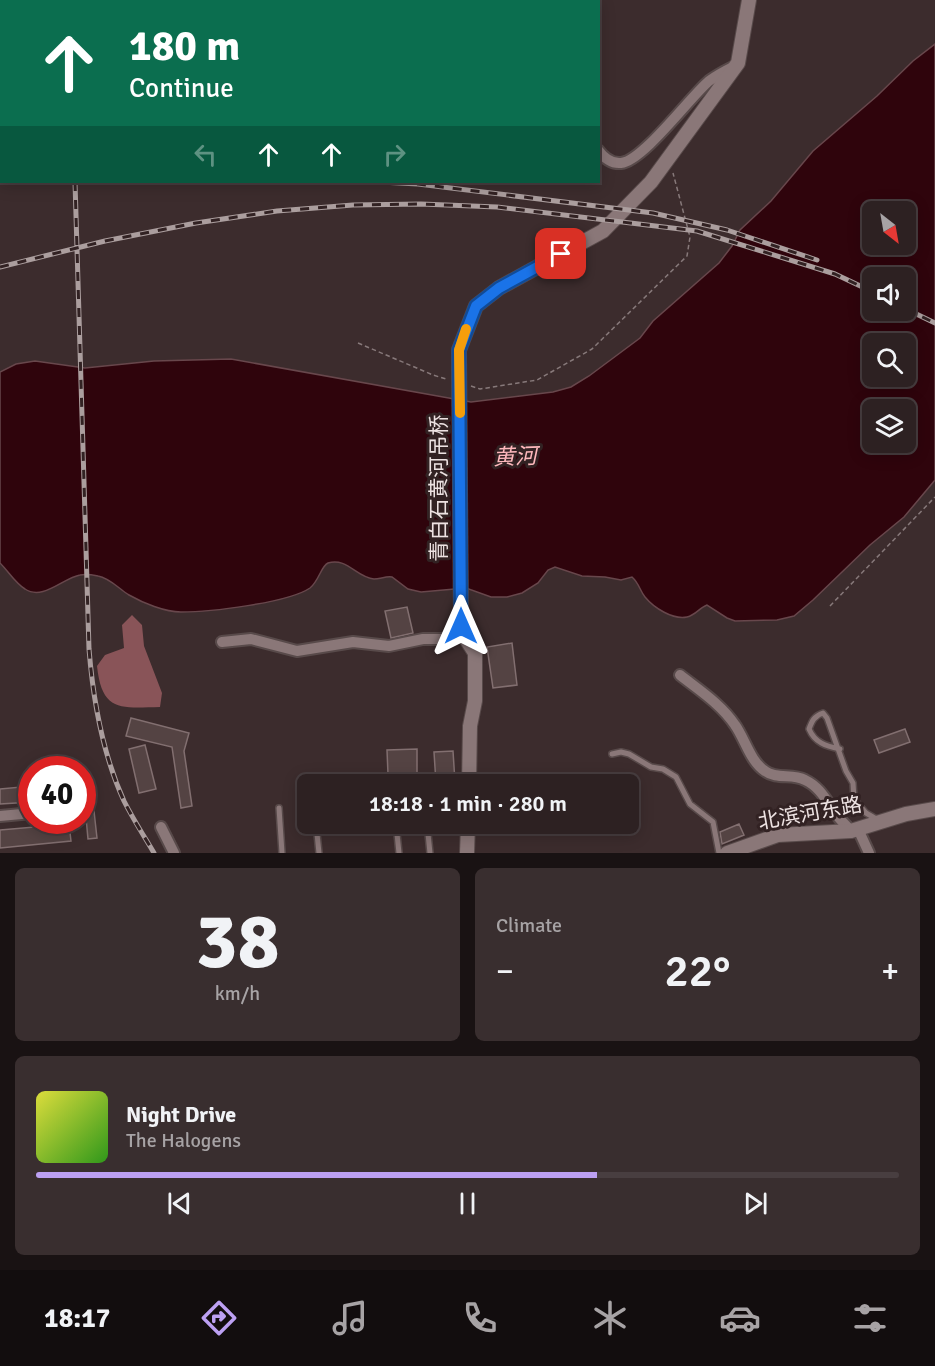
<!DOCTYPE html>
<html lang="en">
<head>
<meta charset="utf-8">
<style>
  :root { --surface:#2d2122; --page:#392e2f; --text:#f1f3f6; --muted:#a7a3a5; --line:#483e40; --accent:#bca0f2 }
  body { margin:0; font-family:Signika,"Noto Sans SC",sans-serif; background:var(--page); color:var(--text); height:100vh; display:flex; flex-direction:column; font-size:22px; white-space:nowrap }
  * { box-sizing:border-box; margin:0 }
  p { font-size:20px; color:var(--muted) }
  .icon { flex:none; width:33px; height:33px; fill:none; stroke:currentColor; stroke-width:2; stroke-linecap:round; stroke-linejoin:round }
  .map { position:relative; height:853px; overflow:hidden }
  .drawer { display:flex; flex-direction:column; gap:15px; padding:15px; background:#191213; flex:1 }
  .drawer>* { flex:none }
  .banner { position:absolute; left:0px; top:0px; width:600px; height:183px; box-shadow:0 3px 15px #0003,0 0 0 2px var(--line); background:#0b6e4f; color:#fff; overflow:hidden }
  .needle { width:39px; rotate:149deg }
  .controls { position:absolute; left:862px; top:201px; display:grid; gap:12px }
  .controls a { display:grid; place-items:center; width:54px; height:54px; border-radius:9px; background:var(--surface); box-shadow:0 3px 15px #0003,0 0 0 2px var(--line); font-size:30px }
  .speed { position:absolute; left:18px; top:756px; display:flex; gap:12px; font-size:30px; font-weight:700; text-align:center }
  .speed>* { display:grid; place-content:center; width:78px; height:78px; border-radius:50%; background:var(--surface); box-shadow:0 3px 15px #0003,0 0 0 2px var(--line); line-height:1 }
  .speed .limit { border:9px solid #d22; background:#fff; color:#111 }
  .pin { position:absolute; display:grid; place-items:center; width:51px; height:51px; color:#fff; margin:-26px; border-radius:12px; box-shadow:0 3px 9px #0006 }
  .me { position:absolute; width:66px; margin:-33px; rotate:0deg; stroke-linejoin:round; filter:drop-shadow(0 0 4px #0008) }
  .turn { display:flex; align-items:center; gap:21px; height:126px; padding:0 30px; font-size:27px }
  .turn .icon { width:78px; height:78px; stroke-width:2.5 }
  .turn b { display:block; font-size:42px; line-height:51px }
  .lanes { display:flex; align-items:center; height:57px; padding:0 30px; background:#0003; justify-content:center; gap:30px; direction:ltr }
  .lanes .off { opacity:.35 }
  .big { font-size:45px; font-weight:600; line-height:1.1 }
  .drawer .widget { flex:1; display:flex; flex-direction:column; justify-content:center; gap:9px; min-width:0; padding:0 21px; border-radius:9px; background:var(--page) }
  .drawer .dial { align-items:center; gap:0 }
  .dial b { font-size:78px; line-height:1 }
  .song { display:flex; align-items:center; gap:18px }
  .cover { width:72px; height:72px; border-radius:9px; background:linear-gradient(135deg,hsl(60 70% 55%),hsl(110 70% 35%)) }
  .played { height:6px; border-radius:3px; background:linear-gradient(90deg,var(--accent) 65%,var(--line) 65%) }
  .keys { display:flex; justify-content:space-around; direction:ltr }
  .heat { display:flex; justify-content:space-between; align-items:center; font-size:33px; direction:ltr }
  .drawer .tiles { flex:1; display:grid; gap:15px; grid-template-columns:1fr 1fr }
  .widget:last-child { grid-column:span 2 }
  .trip { position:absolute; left:297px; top:774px; width:342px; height:60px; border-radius:9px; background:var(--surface); box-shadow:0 3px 15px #0003,0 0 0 2px var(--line); font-weight:600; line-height:60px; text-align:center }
  .tabs { display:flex; height:96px; justify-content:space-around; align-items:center; background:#120d0e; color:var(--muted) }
  .tabs .icon { width:42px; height:42px }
  .tabs .current { color:var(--accent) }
  .tabs b { font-size:27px; color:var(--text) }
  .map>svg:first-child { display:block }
  .forest { fill:#895458 }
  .water { fill:#2f040c; stroke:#68474c; stroke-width:1.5; fill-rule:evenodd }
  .building { fill:#544343; stroke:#826f70; stroke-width:1.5 }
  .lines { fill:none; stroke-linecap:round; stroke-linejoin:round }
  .service-casing { stroke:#584a4a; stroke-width:8 }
  .minor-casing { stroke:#584a4a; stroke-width:14 }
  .tertiary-casing { stroke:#584a4a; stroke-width:16 }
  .path { stroke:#87797a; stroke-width:1.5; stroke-dasharray:4.5 3; stroke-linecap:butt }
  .service { stroke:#8a7778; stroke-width:5 }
  .minor { stroke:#8a7778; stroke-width:10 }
  .tertiary { stroke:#8a7778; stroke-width:14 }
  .rail-casing { stroke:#ab9e9e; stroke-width:5 }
  .rail { stroke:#322223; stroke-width:3; stroke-dasharray:9; stroke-linecap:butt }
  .tertiary-bridge-casing { stroke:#584a4a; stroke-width:16; stroke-linecap:butt }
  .tertiary-bridge { stroke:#8a7778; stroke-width:14 }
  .route-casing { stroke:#114b97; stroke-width:15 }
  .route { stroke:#1a73e8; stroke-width:10 }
  .slow { stroke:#f59e0b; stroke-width:10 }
  .labels { text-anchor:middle; stroke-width:6; stroke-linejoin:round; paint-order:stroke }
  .street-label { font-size:21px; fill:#ede2e2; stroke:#322223 }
  .water-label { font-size:22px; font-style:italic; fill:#feb9bd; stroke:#322223 }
</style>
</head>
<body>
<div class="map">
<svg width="935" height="853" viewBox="0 0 935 853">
  <rect width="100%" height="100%" fill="#3c2c2d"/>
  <!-- forest -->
  <path class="forest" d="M132 615 142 625 144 646 162 693 160 707C120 708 102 712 97 666L105 655 124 648 122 625Z"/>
  <!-- water -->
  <path class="water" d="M935 44V480L904 517 870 545 813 600 794 616 777 620 735 621 727 618 707 605C699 608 696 615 687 617 673 620 654 608 645 597 640 591 639 583 632 577L621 580 605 577 582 576 555 567 548 570 538 583 522 593 507 597H491L466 588 421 592 408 589 392 577C386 576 380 579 374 579 357 578 347 557 328 563 321 566 319 581 310 588 288 603 209 612 181 612 165 612 143 603 129 595 119 589 110 578 98 576 93 575 85 574 80 575 63 578 43 601 25 589 15 583 9 572 0 563V372L16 364 35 361 85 368 154 361 231 359 471 402 553 392 571 387 589 376 640 338 653 321 719 263 732 246 740 230 771 201 813 151 877 96 913 61ZM873 212H906V244H873ZM873 278H906V310H873ZM873 344H906V376H873ZM873 410H906V442H873Z"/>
  <!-- building -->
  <path class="building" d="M407 607 413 633 391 638 385 611Z
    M512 643 517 685 493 688 487 647Z
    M131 718 189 733 184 751 192 806 181 808 172 747 126 736Z
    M905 729 910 742 879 753 874 740Z
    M145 745 156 789 139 793 129 749Z
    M417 749V773L388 774 387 750Z
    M453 751 455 782 436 783 434 752Z
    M91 784 97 838 88 839 83 785Z
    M32 786V802L0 804V789Z
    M69 824 71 841 0 848V830Z
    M739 824 744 835 722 844 720 832Z"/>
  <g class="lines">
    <!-- service casing -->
    <g class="service-casing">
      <path id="service" d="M242 0V2
        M179 2V0
        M546 2 548 0
        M0 6 2 7
        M0 154 2 153
        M840 749C826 746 815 743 809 729 812 721 814 716 823 713L827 718 846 771 853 783 854 799 866 813 878 820
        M612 754 621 752 629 754 651 767 663 769 676 777 690 804 713 822 719 853
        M392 777 393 784
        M422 780V784
        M279 808 282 853
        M316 824 319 853
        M396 824 399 853
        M427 824 430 853"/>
    </g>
    <!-- minor casing -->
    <g class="minor-casing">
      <path id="minor" d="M528 0 529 2
        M598 150C604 158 611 164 621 163 643 161 690 97 709 81 716 76 725 71 733 67
        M222 642 251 639 297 651 353 642 389 646 423 639H446L464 636
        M680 675C699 690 721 704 735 725 745 739 750 761 765 771 777 780 792 773 805 780 820 787 826 800 836 814 840 820 846 825 851 831
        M0 816 32 813
        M161 827 174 853
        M858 829 869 853"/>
    </g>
    <!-- tertiary casing -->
    <g class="tertiary-casing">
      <path id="tertiary" d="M459 350 476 306 499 288 603 231 651 182 738 63 749 0
        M461 626 464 636 475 653V701L470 726 469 784
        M467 853 468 824
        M727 853 778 835 851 831 906 814 935 809"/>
    </g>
    <!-- path -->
    <path class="path" d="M358 343 433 375 446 379
      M471 386 480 389 537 380 592 349 687 256 690 237 673 173
      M830 606 935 497"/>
    <!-- service -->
    <use href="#service" class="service"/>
    <!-- minor -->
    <use href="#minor" class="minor"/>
    <!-- tertiary -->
    <use href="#tertiary" class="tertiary"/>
    <!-- rail casing -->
    <g class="rail-casing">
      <path id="rail" d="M83 2V0
        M75 182 89 649C93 699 103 755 124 801 133 819 144 836 154 853
        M381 182 418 184 653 213 727 230 817 260
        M0 267 105 241 196 223 277 211 353 205 421 204 497 207 697 231 835 274 873 292
        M906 309 935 323"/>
    </g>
    <!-- rail -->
    <use href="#rail" class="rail"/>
    <!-- tertiary-bridge casing -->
    <g class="tertiary-bridge-casing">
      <path id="tertiary-bridge" d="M459 350 461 626"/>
    </g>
    <!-- tertiary-bridge -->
    <use href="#tertiary-bridge" class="tertiary-bridge"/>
  </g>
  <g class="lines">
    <!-- route casing -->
    <g class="route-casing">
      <path id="route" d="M461 626 459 350 476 306 499 288 561 254"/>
    </g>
    <!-- route -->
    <use href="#route" class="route"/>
    <!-- slow -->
    <path class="slow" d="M460 413 459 350 466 329"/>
  </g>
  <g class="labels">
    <!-- street labels -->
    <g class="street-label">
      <text transform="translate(439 488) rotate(-90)" y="7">青白石黄河吊桥</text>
      <text transform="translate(810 813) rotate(-10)" y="7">北滨河东路</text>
    </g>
    <!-- water labels -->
    <g class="water-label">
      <text transform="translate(515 456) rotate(-2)" y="8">黄河</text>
    </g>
  </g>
</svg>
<div class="controls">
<a><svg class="needle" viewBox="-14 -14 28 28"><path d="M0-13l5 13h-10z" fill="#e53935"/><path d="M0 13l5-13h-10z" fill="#a7a3a5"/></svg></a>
<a><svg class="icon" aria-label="sound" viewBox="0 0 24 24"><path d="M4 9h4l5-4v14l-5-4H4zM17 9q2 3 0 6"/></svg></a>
<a><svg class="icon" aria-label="search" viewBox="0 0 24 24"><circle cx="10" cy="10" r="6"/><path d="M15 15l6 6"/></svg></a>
<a><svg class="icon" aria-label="layers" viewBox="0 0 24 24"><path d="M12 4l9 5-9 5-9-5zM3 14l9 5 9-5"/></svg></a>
</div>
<div class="speed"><div class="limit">40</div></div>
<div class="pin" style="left:561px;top:254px;background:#d93025"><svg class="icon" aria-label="arrive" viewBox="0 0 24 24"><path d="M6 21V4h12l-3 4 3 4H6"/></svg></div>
<svg class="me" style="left:461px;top:626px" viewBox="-20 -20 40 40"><path d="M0-17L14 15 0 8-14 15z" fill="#1a73e8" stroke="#fff" stroke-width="4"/></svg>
<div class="trip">18:18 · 1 min · 280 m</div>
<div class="banner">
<div class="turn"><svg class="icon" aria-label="ahead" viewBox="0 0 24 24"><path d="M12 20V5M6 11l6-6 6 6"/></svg><div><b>180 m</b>Continue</div></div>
<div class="lanes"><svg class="icon off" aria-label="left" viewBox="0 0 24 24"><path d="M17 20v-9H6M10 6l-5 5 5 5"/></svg><svg class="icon" aria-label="ahead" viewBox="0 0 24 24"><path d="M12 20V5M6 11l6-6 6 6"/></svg><svg class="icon" aria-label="ahead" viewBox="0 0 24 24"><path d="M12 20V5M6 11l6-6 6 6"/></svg><svg class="icon off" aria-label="right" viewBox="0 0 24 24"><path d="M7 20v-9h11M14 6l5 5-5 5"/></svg></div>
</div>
</div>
<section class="drawer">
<div class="tiles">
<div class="widget dial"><b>38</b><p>km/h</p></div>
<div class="widget"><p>Climate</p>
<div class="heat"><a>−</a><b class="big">22°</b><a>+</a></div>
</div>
<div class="widget">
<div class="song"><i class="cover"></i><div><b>Night Drive</b><p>The Halogens</p></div></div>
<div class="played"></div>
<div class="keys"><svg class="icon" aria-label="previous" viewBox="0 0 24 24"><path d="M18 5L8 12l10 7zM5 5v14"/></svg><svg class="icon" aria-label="pause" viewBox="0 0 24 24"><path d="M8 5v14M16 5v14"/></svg><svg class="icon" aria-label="next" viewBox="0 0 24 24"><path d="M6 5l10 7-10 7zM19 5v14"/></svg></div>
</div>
</div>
</section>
<nav class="tabs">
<b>18:17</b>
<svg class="icon current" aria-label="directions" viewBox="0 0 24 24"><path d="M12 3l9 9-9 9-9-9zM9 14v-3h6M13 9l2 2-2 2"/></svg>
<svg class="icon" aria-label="music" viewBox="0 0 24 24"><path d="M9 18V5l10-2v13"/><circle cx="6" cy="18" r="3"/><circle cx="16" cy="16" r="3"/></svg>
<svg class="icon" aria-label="phone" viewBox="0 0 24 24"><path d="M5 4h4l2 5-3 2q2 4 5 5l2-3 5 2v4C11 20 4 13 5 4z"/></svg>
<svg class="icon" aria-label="climate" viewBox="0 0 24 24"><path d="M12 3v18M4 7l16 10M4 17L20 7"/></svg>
<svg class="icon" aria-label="car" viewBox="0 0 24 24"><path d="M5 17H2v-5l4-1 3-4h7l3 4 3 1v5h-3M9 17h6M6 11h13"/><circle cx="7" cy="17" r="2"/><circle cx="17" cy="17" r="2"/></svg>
<svg class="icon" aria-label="filters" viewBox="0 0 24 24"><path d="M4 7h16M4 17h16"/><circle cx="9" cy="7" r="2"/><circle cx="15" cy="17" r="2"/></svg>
</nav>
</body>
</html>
